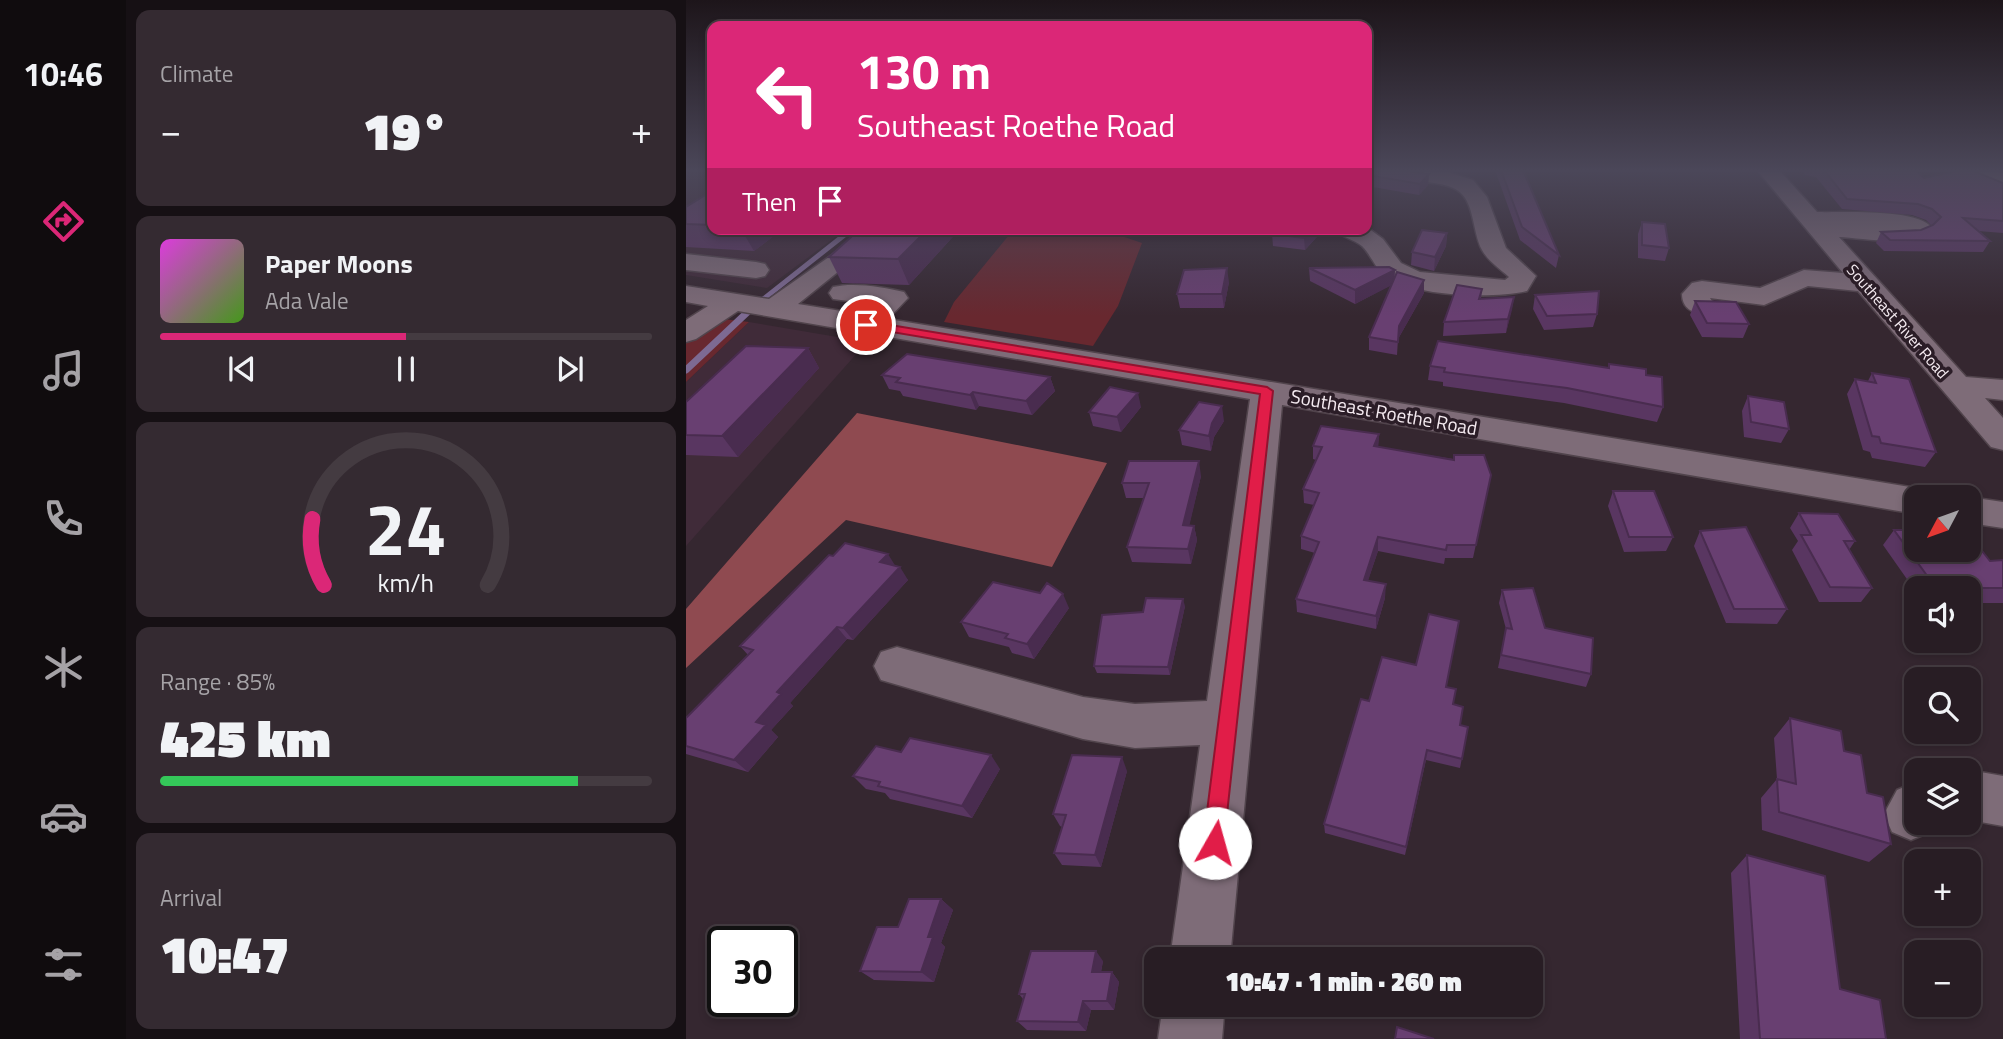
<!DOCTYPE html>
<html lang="en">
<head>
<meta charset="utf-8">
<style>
  :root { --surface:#281d24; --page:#342a31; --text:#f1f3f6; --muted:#a5a2a6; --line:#443b41; --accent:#db2777 }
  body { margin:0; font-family:"Titillium Web",sans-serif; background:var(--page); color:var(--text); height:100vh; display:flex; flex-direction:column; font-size:26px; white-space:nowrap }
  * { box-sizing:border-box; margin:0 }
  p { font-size:23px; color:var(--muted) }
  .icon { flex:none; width:38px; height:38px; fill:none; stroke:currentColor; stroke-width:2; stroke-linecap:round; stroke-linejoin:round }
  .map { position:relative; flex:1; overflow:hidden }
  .drawer { display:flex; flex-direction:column; gap:10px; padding:10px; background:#161014; width:560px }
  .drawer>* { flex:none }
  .top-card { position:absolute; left:21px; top:21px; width:665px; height:214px; border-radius:14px; box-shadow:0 4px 10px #0003,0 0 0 2px var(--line); background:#db2777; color:#fff; overflow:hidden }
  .needle { width:46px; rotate:229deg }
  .buttons { position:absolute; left:1218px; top:485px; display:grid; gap:14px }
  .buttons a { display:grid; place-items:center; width:77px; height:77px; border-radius:14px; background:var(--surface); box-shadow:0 4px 10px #0003,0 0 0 2px var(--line); font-size:35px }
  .speed { position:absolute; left:21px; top:926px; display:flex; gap:14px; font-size:35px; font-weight:700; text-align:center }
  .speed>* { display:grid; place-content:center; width:91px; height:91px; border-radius:50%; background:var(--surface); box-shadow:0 4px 10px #0003,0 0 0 2px var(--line); line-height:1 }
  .speed .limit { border:4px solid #111; border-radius:10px; background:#fff; color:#111 }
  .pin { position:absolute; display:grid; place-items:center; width:60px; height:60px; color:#fff; margin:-30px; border:4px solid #fff; border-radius:50%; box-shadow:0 2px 7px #0007 }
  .me { position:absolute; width:77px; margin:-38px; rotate:7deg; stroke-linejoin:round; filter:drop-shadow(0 0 5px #0008) }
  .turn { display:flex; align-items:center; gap:24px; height:147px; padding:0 35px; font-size:32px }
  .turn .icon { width:91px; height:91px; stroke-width:2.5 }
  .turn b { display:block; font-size:49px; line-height:60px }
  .then { display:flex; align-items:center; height:66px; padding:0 35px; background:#0003; gap:14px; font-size:26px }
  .big { font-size:52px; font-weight:800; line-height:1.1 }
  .drawer .widget { flex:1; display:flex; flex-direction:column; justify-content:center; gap:10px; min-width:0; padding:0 24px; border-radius:14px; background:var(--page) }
  .drawer .dial { align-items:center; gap:0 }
  .dial svg { height:182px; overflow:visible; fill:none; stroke:var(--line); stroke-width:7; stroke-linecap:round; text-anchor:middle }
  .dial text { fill:var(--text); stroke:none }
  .song { display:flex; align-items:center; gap:21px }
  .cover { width:84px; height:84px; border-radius:10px; background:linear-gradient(135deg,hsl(300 70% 55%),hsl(100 70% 35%)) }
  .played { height:7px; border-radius:4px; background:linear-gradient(90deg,var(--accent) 50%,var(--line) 50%) }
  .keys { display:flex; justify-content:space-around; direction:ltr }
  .heat { display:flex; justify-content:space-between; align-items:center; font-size:38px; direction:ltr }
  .charge { height:10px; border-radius:5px; background:linear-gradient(90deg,#34c759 85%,var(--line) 0) }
  .trip { position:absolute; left:458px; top:947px; width:399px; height:70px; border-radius:14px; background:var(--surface); box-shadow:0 4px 10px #0003,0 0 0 2px var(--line); font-weight:800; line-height:70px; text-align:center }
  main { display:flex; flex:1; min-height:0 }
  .tab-bar { display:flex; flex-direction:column; width:126px; justify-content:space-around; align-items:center; background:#100c0e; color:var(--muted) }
  .tab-bar .icon { width:49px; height:49px }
  .tab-bar .active { color:var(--accent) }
  .tab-bar b { font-size:32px; color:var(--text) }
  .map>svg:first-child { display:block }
  .built { fill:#402b39 }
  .green { fill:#68282f }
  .forest { fill:#8f4a50 }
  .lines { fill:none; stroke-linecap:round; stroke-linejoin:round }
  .stream-far1 { stroke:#7d6a92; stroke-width:5 }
  .stream { stroke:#7d6a92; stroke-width:7 }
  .minor-casing { stroke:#51444c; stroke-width:3 }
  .minor { fill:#7e6c78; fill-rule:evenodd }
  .wall { fill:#593661 }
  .shaded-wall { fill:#492c4f }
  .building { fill:#683f71; stroke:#492c4f; stroke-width:2 }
  .route { fill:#e11d48; stroke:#92132f; stroke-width:2 }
  .labels { text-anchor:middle; stroke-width:7; stroke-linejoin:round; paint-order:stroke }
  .far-street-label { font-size:16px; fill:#f4eaf0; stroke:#2b1d27 }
  .street-label { font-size:19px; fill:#f4eaf0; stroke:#2b1d27 }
</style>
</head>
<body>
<main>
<nav class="tab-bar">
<b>10:46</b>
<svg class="icon active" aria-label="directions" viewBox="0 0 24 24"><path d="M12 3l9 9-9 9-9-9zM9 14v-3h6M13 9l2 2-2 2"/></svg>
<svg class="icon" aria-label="music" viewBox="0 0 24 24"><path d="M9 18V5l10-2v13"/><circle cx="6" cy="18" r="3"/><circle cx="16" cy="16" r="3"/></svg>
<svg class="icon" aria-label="phone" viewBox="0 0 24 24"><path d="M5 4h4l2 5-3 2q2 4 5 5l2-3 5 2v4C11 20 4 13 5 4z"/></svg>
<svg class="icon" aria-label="climate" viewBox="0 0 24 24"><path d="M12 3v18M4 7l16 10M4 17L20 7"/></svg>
<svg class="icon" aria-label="car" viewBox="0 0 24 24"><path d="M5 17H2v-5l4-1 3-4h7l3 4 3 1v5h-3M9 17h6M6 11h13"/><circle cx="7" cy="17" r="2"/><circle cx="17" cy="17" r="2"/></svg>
<svg class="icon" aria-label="filters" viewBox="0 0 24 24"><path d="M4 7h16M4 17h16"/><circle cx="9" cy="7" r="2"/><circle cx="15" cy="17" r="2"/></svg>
</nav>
<section class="drawer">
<div class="widget"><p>Climate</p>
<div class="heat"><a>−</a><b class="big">19°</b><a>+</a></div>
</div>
<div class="widget">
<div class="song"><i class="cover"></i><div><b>Paper Moons</b><p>Ada Vale</p></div></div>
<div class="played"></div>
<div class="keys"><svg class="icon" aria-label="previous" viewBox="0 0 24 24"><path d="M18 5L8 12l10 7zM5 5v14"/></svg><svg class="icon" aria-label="pause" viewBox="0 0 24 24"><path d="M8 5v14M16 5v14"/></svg><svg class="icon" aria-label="next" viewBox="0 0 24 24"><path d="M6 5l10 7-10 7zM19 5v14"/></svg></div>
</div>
<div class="widget dial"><svg viewBox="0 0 100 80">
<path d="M14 69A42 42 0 1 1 86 69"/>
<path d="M14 69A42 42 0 0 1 9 40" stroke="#db2777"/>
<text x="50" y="56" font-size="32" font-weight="700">24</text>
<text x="50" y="72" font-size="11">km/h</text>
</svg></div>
<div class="widget"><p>Range · 85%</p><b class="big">425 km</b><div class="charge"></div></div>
<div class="widget"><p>Arrival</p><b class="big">10:47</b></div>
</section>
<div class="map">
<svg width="1317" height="1039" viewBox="0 0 1317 1039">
  <rect width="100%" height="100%" fill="#352730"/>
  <!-- built -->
  <path class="built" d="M0 170H26V229H160L81 288 0 275Z
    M63 322 181 342 0 546V382Z"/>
  <!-- green -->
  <path class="green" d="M328 229H415L456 243 432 306 407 346 258 322 268 302Z
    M37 319 63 322 0 382V343Z"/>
  <!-- forest -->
  <path class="forest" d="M171 413 421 463 366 567 160 520 0 668V609Z"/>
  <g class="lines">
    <!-- stream-far1 -->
    <path class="stream-far1" d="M66 308 166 229"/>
    <!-- stream -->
    <path class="stream" d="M0 370 68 306"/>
    <!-- minor casing -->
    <g class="minor-casing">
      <path id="minor" d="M687 170H755L787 180 801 197 820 248 850 276 841 291C807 299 729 297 699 276 689 268 685 255 676 246 668 239 655 238 649 229L682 228 697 239 715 263 734 272 819 280 823 277C813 268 803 262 796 250 786 232 789 201 771 190 751 177 698 185 687 170Z
        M1071 170H1093L1131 212C1155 213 1232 208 1246 228 1232 249 1177 238 1153 237L1280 377 1317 380V400L1299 398 1317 418V450L1305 447 1172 291 1122 286 1078 305 1024 298 1030 307 1026 313C1012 316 996 311 996 294L1006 283 1016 281 1074 288 1118 270 1157 273Z
        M1282 170 1317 173V188L1285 174Z
        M183 229H210L181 256 153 271 112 304 174 314 186 304 147 299 143 293 147 287C168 282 197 287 218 292L222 298 202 319 1230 488 1243 492 1246 497H1230V514L596 405 544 959H484L514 745 449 748 397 739 195 680 188 666 195 652 211 647 397 697 449 704 521 701 564 399 52 311 10 339 0 342V320L22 306 0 302V286L83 299Z
        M0 254 70 262 79 264 83 270 79 276 70 278 0 270Z
        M1282 497H1283L1317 502V528L1283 523Z
        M1283 770 1317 776V826L1283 820Z
        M1230 782V822H1250L1244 832 1225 840 1206 832 1198 814 1211 790Z
        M477 1004H539L536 1039H472Z"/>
    </g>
    <!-- minor -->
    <use href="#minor" class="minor"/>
  </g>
  <!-- wall -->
  <path class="wall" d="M681 170 743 174 742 185 733 195 687 187 684 193 681 192Z
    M809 170H837L873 255 870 268 834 240Z
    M1118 170H1229L1238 178 1317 183V233L1292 231 1304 241 1297 252 1198 251 1190 243 1195 232 1235 230 1246 226 1240 220 1226 215 1156 209 1130 177 1119 175Z
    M26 191V229H97L68 251 0 247V207Z
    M956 222 983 248 979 261 952 258V234Z
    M274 229 223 285 156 283 143 257Z
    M453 229H476L475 232Z
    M638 229 619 250 587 246 586 234Z
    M761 233 760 246 748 271 725 265 726 252Z
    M623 268 709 270 708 278 738 280V293L712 339 711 355 683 350V337L705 285 669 304 624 281Z
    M543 282 538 308H494L491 294Z
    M796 289 795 299 828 297 820 333 757 336 758 322Z
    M849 295 911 314 907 327 858 330 847 309Z
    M1009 301 1063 324 1057 338 1016 337 1004 315Z
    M122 348 133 368 52 457 0 455V402Z
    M923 364 960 375 977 407 971 422 878 403 757 386V382L742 380 744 366 922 368Z
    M1186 373 1250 452 1239 467 1186 458 1184 452 1177 450 1161 394 1169 379 1182 381Z
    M196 375 364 377 369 391 346 415 293 406 290 410 217 396 214 391 203 389Z
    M1062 396 1103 429 1095 443 1058 437 1056 411Z
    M455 407 435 432 407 426 403 412Z
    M538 421 528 437 525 451 496 445 493 430Z
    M693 434 692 447 767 459 768 455 805 475 787 558H759L758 564 692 551 682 580 699 598 690 629 611 612 610 599 629 553 615 549V536L628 505 618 503 617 489 630 460 627 459V446Z
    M515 476 503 525 508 526 511 540 505 564 446 562 441 547 458 498H440L436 483Z
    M927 491 987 537 980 551 938 552 922 506Z
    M1113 513 1169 541 1163 550 1186 588 1175 602H1133L1106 550 1112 541 1104 528Z
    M1208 530 1230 550 1304 561 1317 560V603H1283V588H1230V592L1197 545Z
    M1014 531 1101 609 1091 624 1040 623 1008 546Z
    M209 566 222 580 167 640 161 639 104 703 107 706 85 730 92 737 62 772 0 754V718L62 655 54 646Z
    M816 590 859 628 905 674 900 687 812 668 820 629 813 603Z
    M499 606 484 675 411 673 408 666Z
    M383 608 348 659 326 653 323 647 283 637 275 622Z
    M761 687 774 725 782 727 774 768 740 760 719 855 639 833 638 824 683 701Z
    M1104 718 1158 751 1205 844 1183 862 1076 830 1075 798 1091 779 1088 738Z
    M215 752 314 769 286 818 204 799 199 793 180 789 167 776Z
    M441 771 415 867 376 865 368 853 376 827 374 826 367 814Z
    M1061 855 1154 989 1200 1039H1054L1045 873Z
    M255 899 267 910 255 943 259 947 248 982 188 980 174 971 212 927Z
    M417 961 415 972H426L433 982 428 1010H405L400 1031 341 1030 331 1021 337 999 333 994Z"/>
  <!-- shaded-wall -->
  <path class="shaded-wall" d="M743 174 742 185 733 195 734 184Z
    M688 176 687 187 684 193V182Z
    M55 229H97L68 251Z
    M242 229H274L223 285 212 259Z
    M627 229H638L619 250 618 238Z
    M761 233 760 246 748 271 749 257Z
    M541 268 543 282 538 308 536 294Z
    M709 270 708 284 669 304V290Z
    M738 280V293L712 339 713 326Z
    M828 297 826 310 820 333 822 319Z
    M122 348 133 368 52 457 36 436Z
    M364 377 369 391 346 415 340 401Z
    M287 392 293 406 290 410 284 395Z
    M452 393 455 407 435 432 431 417Z
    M536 406 538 421 528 437 525 451 523 436 526 423Z
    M693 434 692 448 688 446Z
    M513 461 515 476 500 540 497 525Z
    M508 526 511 540 505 564 502 549Z
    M692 537V551L678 593V580Z
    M202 554 210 567 194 562Z
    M214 567 222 580 167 640 157 628Z
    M700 584 699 598 690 629V616Z
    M377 594 383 608 348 659 341 644Z
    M497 599 499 606 484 675 482 667Z
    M151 627 161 639 104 703 107 706 85 730 92 737 62 772 48 760 70 722 91 692Z
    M305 755 314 769 286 818 276 806Z
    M436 757 441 771 415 867 409 855Z
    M255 899 267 910 255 943 259 947 248 982 235 972 242 937Z
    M410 951 417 961 413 982 406 972Z
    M426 972 433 982 428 1010 421 1001Z
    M397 1001 405 1010 400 1031 392 1022Z"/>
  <!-- building -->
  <path class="building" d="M681 170H712L743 174 734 184 688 176 684 182 681 181Z
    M815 170H837L873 255 836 227Z
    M1138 170H1229L1238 178 1275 170H1285L1317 183V221L1277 218 1304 241 1204 240 1195 232 1235 230 1247 225 1255 217 1246 209 1232 204 1161 199Z
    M26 191V225L0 224V207Z
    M956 222 979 224 983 248 956 245Z
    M174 229H242L212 259 143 257Z
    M591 229H627L618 238 586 234Z
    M736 230 761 233 749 257 726 252Z
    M703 267 709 270 669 290 623 268Z
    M541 268 536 294H491L498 270Z
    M711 272 738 280 713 326 712 342 683 337Z
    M771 285 796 289 793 299 828 297 822 319 758 322Z
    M913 291 911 314 861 316 849 295Z
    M1009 301 1050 302 1063 324 1021 323Z
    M752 341 923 368V364L960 369V375L976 377 977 407 881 388 758 372 759 368 744 366Z
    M60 346 122 348 36 436 0 435V402Z
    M221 354 364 377 340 401 287 392 284 395 210 382 214 378 196 375Z
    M1186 373 1223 379 1250 452 1195 443 1193 437 1186 436 1169 379 1190 383Z
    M424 387 452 393 431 417 403 412Z
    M1062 396 1098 402 1103 429 1065 422Z
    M513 402 536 406 526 423 523 436 493 430Z
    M635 426 693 434 688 446 768 460V455H798L805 475 790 545H761L760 550 692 537 678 580 700 584 690 616 610 599 633 542 615 536 633 493 617 489 636 447 627 446Z
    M443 461H513L497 525 508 526 502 549 441 547 463 483H436Z
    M927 491H968L987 537H943Z
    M1113 513 1152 514 1169 541H1158L1186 588 1144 587 1115 535H1125Z
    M1060 527 1101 609H1048L1014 531Z
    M1208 530H1230V550H1283V542H1289L1304 561 1317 560V588H1250Z
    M159 543 202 554 194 562 214 567 157 628 151 627 91 692 95 694 70 722 80 725 48 760 0 746V718L67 650 54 646 143 555 147 556Z
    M307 582 354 593 361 583 377 594 341 644 319 638 322 634 275 622Z
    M847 588 859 628 907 638 905 674 815 655 820 628 826 629 816 590Z
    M460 598 497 599 482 667 408 666 416 615 457 612Z
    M743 614 773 621 760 687 770 689 767 704 777 707 774 725 782 727 776 759 741 750 720 847 638 824 675 699 683 701 696 657 730 665Z
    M1104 718 1155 731 1158 751 1175 755 1181 793 1197 797 1205 844 1093 812 1091 779 1110 784Z
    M224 738 305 755 276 806 192 786 194 782 167 776 190 746 215 752Z
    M386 755 436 757 409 855 368 853 380 815 367 814Z
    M1061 855 1139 876 1154 989 1194 1000 1200 1039H1074Z
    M223 899H255L242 937H247L235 972 174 971 191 927H212Z
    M345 951H410L406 972H426L421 1001H397L392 1022 331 1021 339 994H333Z
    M711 1027 748 1039H709Z"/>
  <!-- sky -->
  <linearGradient id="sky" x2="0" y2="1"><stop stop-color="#1d151a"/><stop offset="0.54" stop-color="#4b4759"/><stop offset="1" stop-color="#4b4759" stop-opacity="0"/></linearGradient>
  <rect width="1317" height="316" fill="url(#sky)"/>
  <!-- route -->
  <path class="route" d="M180 321 581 387 587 391 537 851 529 854 521 851 517 843 574 394 176 327V322Z"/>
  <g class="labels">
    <!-- far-street labels -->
    <g class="far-street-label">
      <text transform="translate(1212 321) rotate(49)" y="6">Southeast River Road</text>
    </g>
    <!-- street labels -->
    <g class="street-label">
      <text transform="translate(698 412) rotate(10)" y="7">Southeast Roethe Road</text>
    </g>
  </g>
</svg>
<div class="buttons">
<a><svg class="needle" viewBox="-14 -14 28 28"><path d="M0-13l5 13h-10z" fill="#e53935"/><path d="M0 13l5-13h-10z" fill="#a5a2a6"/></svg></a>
<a><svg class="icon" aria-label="sound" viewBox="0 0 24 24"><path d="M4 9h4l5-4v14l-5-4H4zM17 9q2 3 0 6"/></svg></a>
<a><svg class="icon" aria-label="search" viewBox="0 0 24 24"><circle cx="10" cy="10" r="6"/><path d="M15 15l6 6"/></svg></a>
<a><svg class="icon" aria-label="layers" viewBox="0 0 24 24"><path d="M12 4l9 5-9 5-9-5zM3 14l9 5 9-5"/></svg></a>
<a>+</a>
<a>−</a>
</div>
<div class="speed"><div class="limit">30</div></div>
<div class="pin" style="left:180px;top:325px;background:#d93025"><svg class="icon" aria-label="arrive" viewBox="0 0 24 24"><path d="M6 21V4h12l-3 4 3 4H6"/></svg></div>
<svg class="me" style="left:529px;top:843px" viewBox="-20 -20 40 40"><circle r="19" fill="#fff"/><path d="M0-13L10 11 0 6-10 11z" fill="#e11d48"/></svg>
<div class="trip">10:47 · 1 min · 260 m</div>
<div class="top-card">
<div class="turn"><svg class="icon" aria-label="left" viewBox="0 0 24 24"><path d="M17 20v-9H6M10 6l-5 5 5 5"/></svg><div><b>130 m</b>Southeast Roethe Road</div></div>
<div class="then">Then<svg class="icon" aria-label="arrive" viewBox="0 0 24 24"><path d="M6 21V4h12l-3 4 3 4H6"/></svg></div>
</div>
</div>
</main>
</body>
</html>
